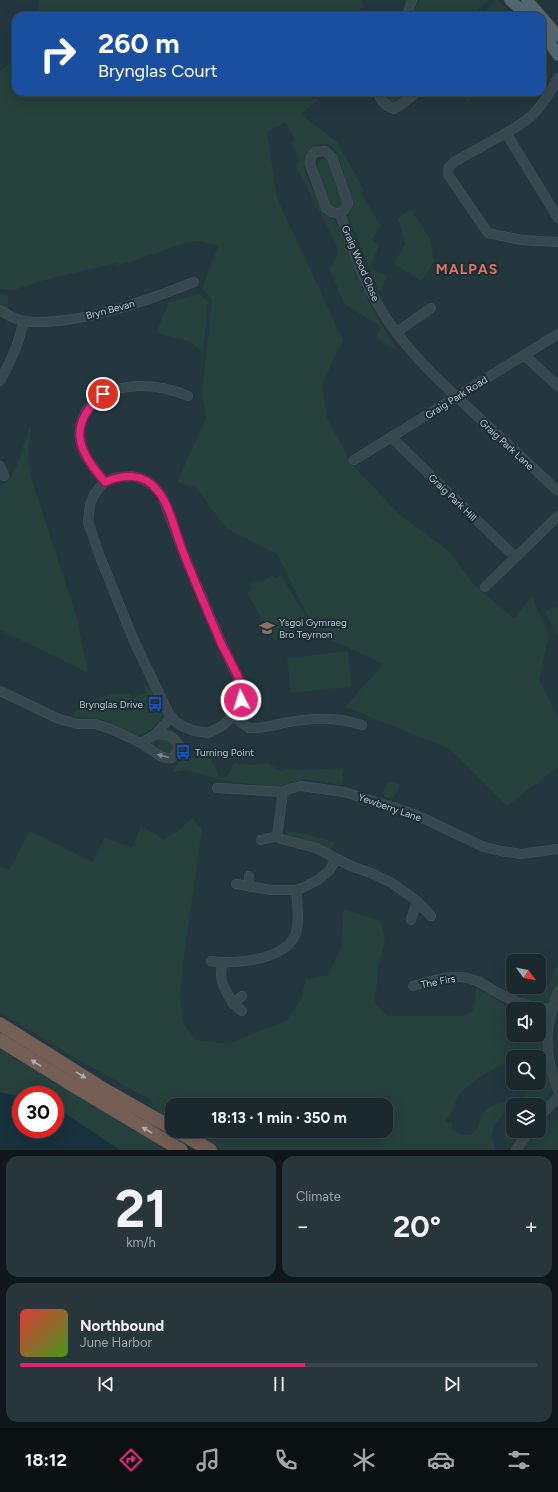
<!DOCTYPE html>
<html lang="en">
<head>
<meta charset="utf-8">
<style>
  :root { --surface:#1b292f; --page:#28353b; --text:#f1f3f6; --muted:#a0a6aa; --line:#39454b; --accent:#db2777 }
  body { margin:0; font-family:Figtree,sans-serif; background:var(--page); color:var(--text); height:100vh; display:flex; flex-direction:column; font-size:15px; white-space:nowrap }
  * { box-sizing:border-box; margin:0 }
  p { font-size:13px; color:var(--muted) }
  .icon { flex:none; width:22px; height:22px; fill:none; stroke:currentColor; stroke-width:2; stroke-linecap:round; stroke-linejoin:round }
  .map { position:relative; height:1150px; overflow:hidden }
  .side { display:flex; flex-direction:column; gap:6px; padding:6px; background:#0f171a; flex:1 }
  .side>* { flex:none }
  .top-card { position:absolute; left:12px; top:12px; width:534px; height:84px; border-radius:12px; box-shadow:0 4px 16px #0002,0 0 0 1px var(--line); background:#1a4fa0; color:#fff; overflow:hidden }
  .needle { width:26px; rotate:122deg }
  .fabs { position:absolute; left:506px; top:954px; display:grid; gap:8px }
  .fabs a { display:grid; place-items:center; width:40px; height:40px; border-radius:8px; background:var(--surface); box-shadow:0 4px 16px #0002,0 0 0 1px var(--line); font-size:20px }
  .speed { position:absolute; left:12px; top:1086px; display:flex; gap:8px; font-size:20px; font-weight:700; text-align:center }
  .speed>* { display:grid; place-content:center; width:52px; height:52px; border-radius:50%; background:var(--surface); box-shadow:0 4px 16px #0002,0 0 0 1px var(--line); line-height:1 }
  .speed .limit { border:6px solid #d22; background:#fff; color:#111 }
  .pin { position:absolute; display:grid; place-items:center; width:34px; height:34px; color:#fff; margin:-17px; border:2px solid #fff; border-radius:50%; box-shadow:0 1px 4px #0007 }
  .me { position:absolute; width:44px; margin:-22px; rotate:355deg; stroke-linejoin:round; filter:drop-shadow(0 0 3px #0008) }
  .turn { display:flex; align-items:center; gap:14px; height:84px; padding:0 20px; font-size:18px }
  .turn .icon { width:52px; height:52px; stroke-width:2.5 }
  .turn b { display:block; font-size:28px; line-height:34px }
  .big { font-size:30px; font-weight:700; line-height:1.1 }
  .side .widget { flex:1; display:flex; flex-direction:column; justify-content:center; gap:6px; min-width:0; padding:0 14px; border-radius:12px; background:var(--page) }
  .side .dial { align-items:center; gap:0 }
  .dial b { font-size:52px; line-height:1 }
  .song { display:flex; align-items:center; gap:12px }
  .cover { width:48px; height:48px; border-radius:6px; background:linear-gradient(135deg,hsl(0 70% 55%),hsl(100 70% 35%)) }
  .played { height:4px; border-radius:2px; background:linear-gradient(90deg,var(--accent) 55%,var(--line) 55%) }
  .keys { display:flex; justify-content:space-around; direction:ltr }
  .heat { display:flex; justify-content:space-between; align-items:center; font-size:22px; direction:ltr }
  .side .tiles { flex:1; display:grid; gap:6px; grid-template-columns:1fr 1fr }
  .widget:last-child { grid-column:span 2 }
  .trip { position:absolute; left:165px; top:1098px; width:228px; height:40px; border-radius:12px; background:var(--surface); box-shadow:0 4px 16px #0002,0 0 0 1px var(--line); font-weight:700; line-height:40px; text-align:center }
  .tab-bar { display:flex; height:64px; justify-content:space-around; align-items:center; background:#0b1013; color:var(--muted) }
  .tab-bar .icon { width:28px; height:28px }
  .tab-bar .on { color:var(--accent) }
  .tab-bar b { font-size:18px; color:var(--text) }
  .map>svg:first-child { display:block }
  .green { fill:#26403b }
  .water { fill:#17313d }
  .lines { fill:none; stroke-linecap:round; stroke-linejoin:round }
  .minor-casing { stroke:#44545b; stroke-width:10 }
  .major-casing { stroke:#44545b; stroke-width:12 }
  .highway-casing { stroke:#435259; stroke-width:14 }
  .minor { stroke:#38484f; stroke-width:9 }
  .major { stroke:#56676f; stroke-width:11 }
  .highway { stroke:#755f55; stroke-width:13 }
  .oneway { fill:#7c8b92 }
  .oneway2 { fill:#a7aeb2 }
  .route-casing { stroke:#8e194d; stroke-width:10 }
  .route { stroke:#db2777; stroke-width:7 }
  .labels { text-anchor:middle; stroke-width:4; stroke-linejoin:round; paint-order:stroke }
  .street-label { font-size:10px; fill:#b4c2c9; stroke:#1d2d34 }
  .poi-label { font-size:10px; fill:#b4c2c9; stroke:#1d2d34; text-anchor:start }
  .district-label { font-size:14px; font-weight:bold; letter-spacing:1px; fill:#d67462; stroke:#1d2d34 }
</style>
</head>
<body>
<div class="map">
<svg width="558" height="1150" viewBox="0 0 558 1150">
  <rect width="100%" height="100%" fill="#24373f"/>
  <!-- green -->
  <path class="green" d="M40 0H361L365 6 360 10 361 16H38Z
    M419 0H489L472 16H468L466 14 464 16H434L431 13 427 16H412Z
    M496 0 508 9 504 16H479Z
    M16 59V92H321L317 101 300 114 337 142 364 190 361 193 381 226 372 240 379 246 371 264 372 269 387 276 380 293 348 217 353 204 341 164 334 148 327 144H320L313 147 306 158 305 171 323 213 335 220 339 227 355 269 369 302 397 350 376 338 381 327 344 304 330 269 338 253 336 244 295 164 300 161 291 143 295 140 286 122 267 132 277 198 343 340 322 384 327 418 351 463 398 513 449 551 476 587 514 618 532 596 549 636 539 680 558 717V767L507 806 450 749 345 707 383 664 316 633 277 554 226 528 196 488 177 482 206 419 202 392 212 299 202 289 218 246 199 241 185 243 118 266 117 263 44 280 11 291 0 289V71Z
    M381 92H412L402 101 391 105Z
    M461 92H484L467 102Z
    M324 158 330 160 344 200 343 206C338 209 332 210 328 204 324 198 317 171 317 163Z
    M411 209 430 239 434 261 422 282 394 264 405 244 398 218Z
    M0 293 8 296V310L0 305Z
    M199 294 208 302 203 353 189 341 156 333 169 302Z
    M31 424 28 459 32 481 77 618 88 673 0 630V487C21 473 21 445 31 424Z
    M273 575 275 578 281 575 309 622 275 641 247 593 253 590 250 585 260 580 261 582Z
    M558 605V637L545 612Z
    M348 651 351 687 291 693 287 658Z
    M150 685 163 715C158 724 148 732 139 736L109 722 95 718 73 717 72 715C76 707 104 696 114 694 119 693 125 695 130 694L132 699 146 692 144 687Z
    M158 746a8 8 0 1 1 16 0a8 8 0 1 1-16 0Z
    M186 755 201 756 211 759 219 777H226L231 770 234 763 250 765 267 763 281 771 292 768 301 770 344 768 341 785 303 779 275 788 214 779 211 777 186 770 173 772 179 761Z
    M390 782 398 784 399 787 394 797C390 799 383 798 382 793L387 784Z
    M192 818 202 829 183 963 180 996 183 1022 196 1040 228 1044 287 1020 301 999 306 979 328 975 341 948 344 909 381 921 385 939 378 969 375 1004 388 1016H463L472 1012 475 1003 476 987 501 1003 516 1009H513V1035H539V1023L541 1026 542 1062 552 1090 539 1107V1105H519L530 1083H539V1057H513V1064C501 1061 465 1086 458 1096 455 1100 455 1106 453 1111 451 1114 448 1117 445 1121L452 1124V1130C462 1136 473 1139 478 1126 480 1121 480 1116 484 1112 491 1104 504 1101 513 1100L495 1125 492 1135 495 1150H220L187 1131H386V1105H172V1122L153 1110 152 1101 63 1051 38 1035 0 1013V866L9 870 30 831 93 862 104 838 132 847 141 826 163 839 175 833Z
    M285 831 302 833 334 842 331 851 311 842 289 836Z
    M558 962V989L551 1001 536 1003 532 1001 522 1000 521 998C528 990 538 989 548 986Z
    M0 1049 166 1150H102L55 1127V1095H21V1117L0 1112Z
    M513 1114V1131H522L514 1144 505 1140 503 1133Z
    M543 1120H558V1150H522L535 1131H539V1126Z"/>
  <!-- water -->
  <path class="water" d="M0 1092 21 1097V1129H55V1107L120 1150H0Z"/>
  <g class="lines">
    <!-- minor casing -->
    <g class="minor-casing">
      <path id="minor" d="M407 16 412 0
        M378 92C380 100 386 106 394 109L410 98 416 92
        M506 133C535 117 542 107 558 78
        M340 214 332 212 326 208 310 164 311 157 315 152 325 151 332 157 348 203 344 210 340 214C351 244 361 275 377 303 401 346 438 380 473 412 502 439 530 465 558 491
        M558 218 506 133 454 162C449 167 446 169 449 176L488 233 522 240 558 242
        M0 310C8 315 15 320 25 321 36 323 47 322 58 321 105 316 151 299 194 282
        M397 332 431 308
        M524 355 558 386
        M0 381C10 362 20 343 23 321
        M391 437 515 557
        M354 460 558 334
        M0 466 4 476
        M130 476C144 478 154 484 162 496L184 555 221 642 240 682 241 700 233 716 222 726 208 733 195 731 182 726 176 722 168 712 134 641 100 557 88 522 90 504 94 495 99 488 105 482 114 478Z
        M105 482C95 470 83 456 80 440 78 429 82 417 88 408 110 379 158 383 188 396
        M485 587 558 516
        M0 691 59 719 78 724H95L111 729 141 743 156 734 171 717
        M233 716 249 728C260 729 271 726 283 723 311 718 334 716 362 725
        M141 743C153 750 173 772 179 746 174 736 167 734 156 734
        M217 788 283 792 289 789 301 786 344 792 414 814 484 847 501 851 521 854 558 849
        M283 792 277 836 281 839 316 848 351 866 371 873 392 883 417 901 431 916
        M261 840 277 836
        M249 876 250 887
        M236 884 271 890H296L302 888 318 880 330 870 336 858
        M411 920 417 901
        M211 961C234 965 287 960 296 933 300 919 297 903 296 890
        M223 963C216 980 229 1000 242 1011
        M413 986C428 982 445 976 461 977 476 978 487 987 500 994 516 1003 534 1008 553 1009
        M558 992C544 1028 544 1055 558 1090
        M233 1004 242 996
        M539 1117 558 1097
        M516 1150 529 1131"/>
    </g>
    <!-- major casing -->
    <g class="major-casing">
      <path id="major" d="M510 0 528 16
        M527 0 558 36
        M542 32 558 55"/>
    </g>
    <!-- highway casing -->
    <g class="highway-casing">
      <path id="highway" d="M0 1024 105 1090 172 1128
        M0 1040 74 1086 181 1150
        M177 1131 210 1150"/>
    </g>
    <!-- minor -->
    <use href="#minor" class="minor"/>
    <!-- major -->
    <use href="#major" class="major"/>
    <!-- highway -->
    <use href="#highway" class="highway"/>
  </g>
  <!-- one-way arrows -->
  <defs><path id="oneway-solid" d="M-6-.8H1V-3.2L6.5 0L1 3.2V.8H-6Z"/></defs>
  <use class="oneway" href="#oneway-solid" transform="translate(163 756) rotate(-165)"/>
  <g class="oneway2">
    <use href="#oneway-solid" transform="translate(36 1063) rotate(-148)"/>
    <use href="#oneway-solid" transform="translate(81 1075) rotate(32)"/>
    <use href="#oneway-solid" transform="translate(147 1130) rotate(-150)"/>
  </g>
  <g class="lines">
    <!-- route casing -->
    <g class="route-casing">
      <path id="route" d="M103 394C67 425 77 450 105 482 123 474 144 473 157 490 170 504 176 536 184 554 195 583 208 612 220 641 226 654 235 668 240 682 242 688 241 694 241 700"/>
    </g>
    <!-- route -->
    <use href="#route" class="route"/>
  </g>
  <!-- icons -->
  <defs>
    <g id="school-bare" transform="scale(1.2)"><path d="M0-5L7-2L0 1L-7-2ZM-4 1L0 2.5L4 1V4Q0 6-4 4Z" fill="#8d6e63" stroke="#1d2d34" stroke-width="2.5" paint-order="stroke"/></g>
    <g id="bus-bare" transform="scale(1.2)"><path d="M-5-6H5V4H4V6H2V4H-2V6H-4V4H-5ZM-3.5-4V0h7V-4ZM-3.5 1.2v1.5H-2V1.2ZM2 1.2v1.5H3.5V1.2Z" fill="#1a4fb4" stroke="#1d2d34" stroke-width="2.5" paint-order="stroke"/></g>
  </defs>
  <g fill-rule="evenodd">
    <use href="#school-bare" x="267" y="628"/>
    <use href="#bus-bare" x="155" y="704"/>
    <use href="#bus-bare" x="183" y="752"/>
  </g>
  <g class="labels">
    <!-- street labels -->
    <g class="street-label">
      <text transform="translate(361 263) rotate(67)" y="4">Graig Wood Close</text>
      <text transform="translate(110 309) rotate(-15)" y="4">Bryn Bevan</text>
      <text transform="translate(456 397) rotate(-32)" y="4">Graig Park Road</text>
      <text transform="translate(507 444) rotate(43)" y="4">Graig Park Lane</text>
      <text transform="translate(453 497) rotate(44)" y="4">Graig Park Hill</text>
      <text transform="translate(390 807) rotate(19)" y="4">Yewberry Lane</text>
      <text transform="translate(438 981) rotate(-11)" y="4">The Firs</text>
    </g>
    <!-- poi labels -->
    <g class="poi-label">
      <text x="279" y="626">Ysgol Gymraeg<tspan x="279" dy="12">Bro Teyrnon</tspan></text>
      <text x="143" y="708" text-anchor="end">Brynglas Drive</text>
      <text x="195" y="756">Turning Point</text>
    </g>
    <!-- district labels -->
    <g class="district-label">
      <text x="467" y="274">MALPAS</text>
    </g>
  </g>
</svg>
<div class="fabs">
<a><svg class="needle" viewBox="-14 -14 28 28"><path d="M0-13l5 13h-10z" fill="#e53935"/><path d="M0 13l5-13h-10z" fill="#a0a6aa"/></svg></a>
<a><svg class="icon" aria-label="sound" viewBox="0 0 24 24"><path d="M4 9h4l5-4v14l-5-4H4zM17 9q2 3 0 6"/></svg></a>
<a><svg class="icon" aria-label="search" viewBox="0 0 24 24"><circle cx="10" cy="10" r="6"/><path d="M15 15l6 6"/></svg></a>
<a><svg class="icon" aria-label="layers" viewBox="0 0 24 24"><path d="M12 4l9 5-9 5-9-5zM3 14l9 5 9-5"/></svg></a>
</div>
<div class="speed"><div class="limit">30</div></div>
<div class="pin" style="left:103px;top:394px;background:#d93025"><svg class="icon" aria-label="arrive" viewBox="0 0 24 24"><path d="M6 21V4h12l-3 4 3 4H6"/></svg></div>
<svg class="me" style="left:241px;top:700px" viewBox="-20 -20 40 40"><circle r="17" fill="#db2777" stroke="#fff" stroke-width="3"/><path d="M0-11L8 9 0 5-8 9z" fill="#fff"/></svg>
<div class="trip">18:13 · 1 min · 350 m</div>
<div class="top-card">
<div class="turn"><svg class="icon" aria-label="right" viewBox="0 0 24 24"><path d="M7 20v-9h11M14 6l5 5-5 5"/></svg><div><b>260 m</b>Brynglas Court</div></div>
</div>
</div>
<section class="side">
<div class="tiles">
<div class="widget dial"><b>21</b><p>km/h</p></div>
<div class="widget"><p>Climate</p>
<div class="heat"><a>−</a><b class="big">20°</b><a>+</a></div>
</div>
<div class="widget">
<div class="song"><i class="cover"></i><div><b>Northbound</b><p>June Harbor</p></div></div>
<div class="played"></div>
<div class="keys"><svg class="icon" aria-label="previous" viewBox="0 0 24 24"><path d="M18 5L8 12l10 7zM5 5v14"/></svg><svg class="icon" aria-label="pause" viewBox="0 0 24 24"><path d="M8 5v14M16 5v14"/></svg><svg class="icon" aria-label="next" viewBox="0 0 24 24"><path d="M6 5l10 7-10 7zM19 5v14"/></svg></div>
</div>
</div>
</section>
<nav class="tab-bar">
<b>18:12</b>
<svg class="icon on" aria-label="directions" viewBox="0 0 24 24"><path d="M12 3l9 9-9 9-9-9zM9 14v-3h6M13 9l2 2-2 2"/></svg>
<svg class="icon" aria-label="music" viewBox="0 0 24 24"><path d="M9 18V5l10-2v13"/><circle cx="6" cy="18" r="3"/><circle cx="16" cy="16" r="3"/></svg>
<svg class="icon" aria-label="phone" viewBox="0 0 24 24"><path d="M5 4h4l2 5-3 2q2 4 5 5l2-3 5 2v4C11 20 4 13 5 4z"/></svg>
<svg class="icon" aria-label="climate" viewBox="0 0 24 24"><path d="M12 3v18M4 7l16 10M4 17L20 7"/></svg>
<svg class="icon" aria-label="car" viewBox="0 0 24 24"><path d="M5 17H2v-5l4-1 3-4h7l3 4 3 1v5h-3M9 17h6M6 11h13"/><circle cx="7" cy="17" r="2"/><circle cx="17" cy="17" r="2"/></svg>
<svg class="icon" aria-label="filters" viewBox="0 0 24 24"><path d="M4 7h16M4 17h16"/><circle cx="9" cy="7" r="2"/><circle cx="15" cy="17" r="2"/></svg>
</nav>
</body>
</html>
